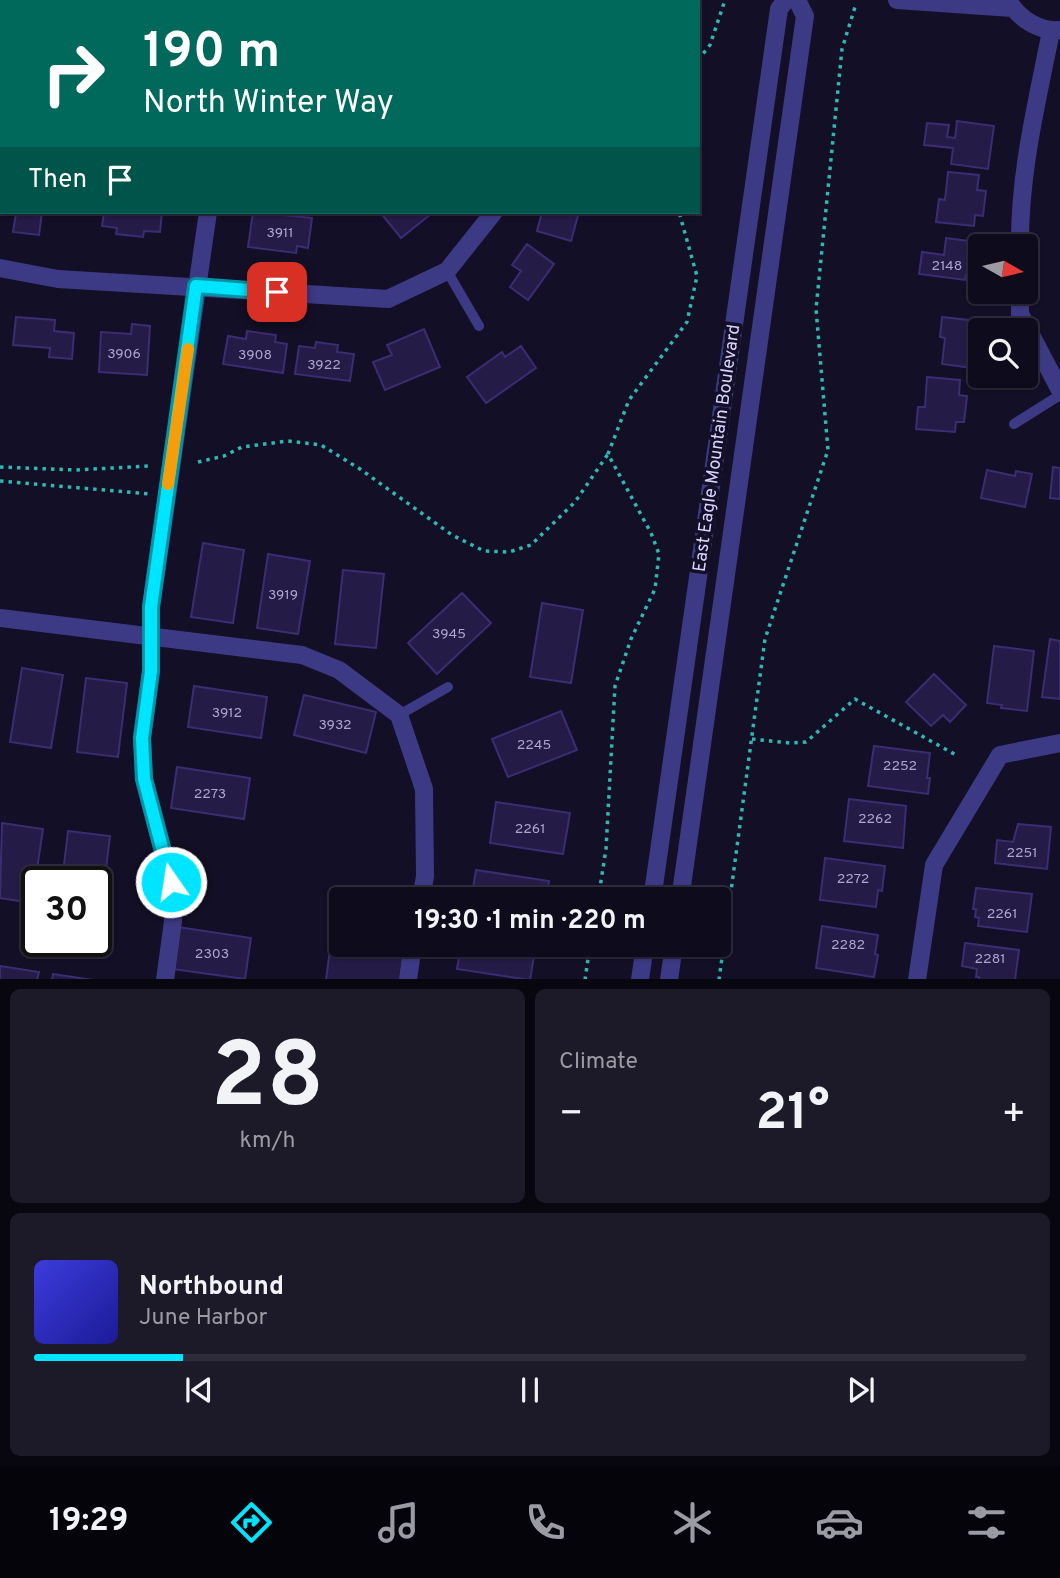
<!DOCTYPE html>
<html lang="en">
<head>
<meta charset="utf-8">
<style>
  :root { --surface:#0e0b1c; --page:#1c1929; --text:#f1f3f6; --muted:#9b9ba3; --line:#2e2b3b; --accent:#00e5ff }
  body { margin:0; font-family:Overpass,sans-serif; background:var(--page); color:var(--text); height:100vh; display:flex; flex-direction:column; font-size:26px; white-space:nowrap }
  * { box-sizing:border-box; margin:0 }
  p { font-size:23px; color:var(--muted) }
  .icon { flex:none; width:38px; height:38px; fill:none; stroke:currentColor; stroke-width:2; stroke-linecap:round; stroke-linejoin:round }
  .map { position:relative; height:979px; overflow:hidden }
  .panel { display:flex; flex-direction:column; gap:10px; padding:10px; background:#08060f; flex:1 }
  .panel>* { flex:none }
  .top-card { position:absolute; left:0px; top:0px; width:700px; height:214px; box-shadow:0 2px 5px #0004,0 0 0 2px var(--line); background:#00695c; color:#fff; overflow:hidden }
  .needle { width:46px; rotate:98deg }
  .buttons { position:absolute; left:968px; top:234px; display:grid; gap:14px }
  .buttons a { display:grid; place-items:center; width:70px; height:70px; border-radius:7px; background:var(--surface); box-shadow:0 2px 5px #0004,0 0 0 2px var(--line); font-size:35px }
  .speed { position:absolute; left:21px; top:866px; display:flex; gap:14px; font-size:35px; font-weight:700; text-align:center }
  .speed>* { display:grid; place-content:center; width:91px; height:91px; border-radius:50%; background:var(--surface); box-shadow:0 2px 5px #0004,0 0 0 2px var(--line); line-height:1 }
  .speed .limit { border:4px solid #111; border-radius:10px; background:#fff; color:#111 }
  .pin { position:absolute; display:grid; place-items:center; width:60px; height:60px; color:#fff; margin:-30px; border-radius:14px; box-shadow:0 4px 10px #0006 }
  .me { position:absolute; width:77px; margin:-38px; rotate:347deg; stroke-linejoin:round; filter:drop-shadow(0 0 5px #0008) }
  .turn { display:flex; align-items:center; gap:24px; height:147px; padding:0 28px; font-size:32px }
  .turn .icon { width:91px; height:91px; stroke-width:2.5 }
  .turn b { display:block; font-size:49px; line-height:60px }
  .then { display:flex; align-items:center; height:66px; padding:0 28px; background:#0003; gap:14px; font-size:26px }
  .big { font-size:52px; font-weight:700; line-height:1.1 }
  .panel .tile { flex:1; display:flex; flex-direction:column; justify-content:center; gap:10px; min-width:0; padding:0 24px; border-radius:10px; background:var(--page) }
  .panel .dial { align-items:center; gap:0 }
  .dial b { font-size:91px; line-height:1 }
  .song { display:flex; align-items:center; gap:21px }
  .cover { width:84px; height:84px; border-radius:10px; background:linear-gradient(135deg,hsl(240 70% 55%),hsl(240 70% 35%)) }
  .played { height:7px; border-radius:4px; background:linear-gradient(90deg,var(--accent) 15%,var(--line) 15%) }
  .keys { display:flex; justify-content:space-around; direction:ltr }
  .heat { display:flex; justify-content:space-between; align-items:center; font-size:38px; direction:ltr }
  .panel .tiles { flex:1; display:grid; gap:10px; grid-template-columns:1fr 1fr }
  .tile:last-child { grid-column:span 2 }
  .trip { position:absolute; left:329px; top:887px; width:402px; height:70px; border-radius:7px; background:var(--surface); box-shadow:0 2px 5px #0004,0 0 0 2px var(--line); font-weight:700; line-height:70px; text-align:center }
  .menu { display:flex; height:112px; justify-content:space-around; align-items:center; background:#06040b; color:var(--muted) }
  .menu .icon { width:49px; height:49px }
  .menu .on { color:var(--accent) }
  .menu b { font-size:32px; color:var(--text) }
  .map>svg:first-child { display:block }
  .building { fill:#241b47; stroke:#3b2d73; stroke-width:2 }
  .lines { fill:none; stroke-linecap:round; stroke-linejoin:round }
  .path { stroke:#2fb8b0; stroke-width:3.5; stroke-dasharray:3.5 5; stroke-linecap:butt }
  .service { stroke:#3d3a85; stroke-width:10 }
  .minor { stroke:#3d3a85; stroke-width:18 }
  .tertiary { stroke:#3d3a85; stroke-width:18 }
  .route-casing { stroke:#0095a6; stroke-width:18 }
  .route { stroke:#00e5ff; stroke-width:12 }
  .slow { stroke:#f59e0b; stroke-width:12 }
  .labels { text-anchor:middle; stroke-width:7; stroke-linejoin:round; paint-order:stroke }
  .number-label { font-size:14px; fill:#aca6d1 }
  .street-label { font-size:18px; fill:#d9d4ff; stroke:#130f26 }
</style>
</head>
<body>
<div class="map">
<svg width="1060" height="980" viewBox="0 0 1060 980">
  <rect width="100%" height="100%" fill="#130f26"/>
  <!-- building -->
  <path class="building" d="M957 121 994 126 988 169 951 164 953 148 924 145 927 123 949 125 947 137 955 138Z
    M948 172 979 175 977 190 986 191 983 216 975 215 974 226 936 222 939 199 945 200Z
    M9 212H42L39 235 13 232 16 213Z
    M104 212H162L160 232 144 231 143 237 116 234 117 228 102 226Z
    M253 212 312 218 308 248 297 246 296 253 248 247Z
    M380 212H429L431 214 401 238Z
    M542 212H579L571 241 537 231Z
    M946 238 977 242 972 276 966 275 965 280 919 274 922 252 944 255Z
    M527 244 554 264 528 300 510 287 521 271 512 265Z
    M16 317 55 320 54 331 74 333 72 359 49 357 50 348 13 345Z
    M942 317 977 321 976 331H980V356H974L973 368 942 364 945 338 940 337Z
    M132 324 150 326 147 375 99 372 101 332 131 334Z
    M424 329 440 367 385 390 373 362 392 355 387 345Z
    M247 331 276 335 275 342 287 344 283 373 223 364 228 336 246 339Z
    M316 342 338 345 337 352 354 354 350 381 295 374 299 346 315 348Z
    M521 346 536 368 486 403 467 377 502 352 505 357Z
    M927 377 960 380 959 395 967 396 964 422H956L955 432 916 429 918 407H925Z
    M1053 467 1060 468V499L1050 498Z
    M987 470 1015 476 1016 471 1032 474 1025 507 981 498Z
    M203 543 244 550 233 623 191 617Z
    M268 554 310 561 298 634 257 628Z
    M343 570 384 574 376 648 335 644Z
    M462 593 491 623 437 674 408 643Z
    M542 603 583 610 571 683 530 677Z
    M1050 639 1060 641V699L1042 697Z
    M994 646 1034 651 1027 711 1001 708 1002 705 987 703Z
    M22 668 63 675 51 748 10 742Z
    M934 674 966 705 950 722 943 715 931 726 906 702Z
    M86 678 127 683 118 757 77 752Z
    M194 686 267 697 261 738 188 727Z
    M304 695 376 712 366 753 294 735Z
    M561 711 577 750 508 777 492 739Z
    M874 746 930 753 927 778H930L928 794 868 786Z
    M177 767 250 778 244 819 171 808Z
    M849 799 906 806 903 848 844 841Z
    M496 802 570 813 563 854 490 843Z
    M2 823 43 829 32 903 0 898Z
    M1018 824 1051 827 1047 869 995 863 997 840 1013 842Z
    M68 831 110 836 101 910 96 909V882H62Z
    M825 858 885 866 882 891 878 890 876 907 820 900Z
    M476 870 549 881 546 900H471Z
    M976 888 1032 894 1027 932 978 926 979 918 975 917 976 909H973Z
    M822 926 878 935 875 954 878 955 874 977 816 968Z
    M178 927 251 938 245 979 172 969Z
    M331 942 404 953 400 980H326Z
    M965 943 1019 950 1015 980H979V977H976L977 969 962 966Z
    M461 945H536L530 980 457 969Z
    M0 966 39 972 37 980H0Z
    M53 974 93 980H52Z"/>
  <g class="lines">
    <!-- path -->
    <path class="path" d="M698 60 710 45 725 0
      M198 462 224 456 242 447 288 441 321 445 360 469 452 535 484 551 509 552 531 545 575 502 608 454
      M0 467 76 470 149 466
      M0 481 150 494
      M752 739 790 743 806 742 855 699 956 755
      M598 900 606 849 615 686 631 639 655 589 659 554 651 533 608 454 629 400 687 322 697 276 679 212
      M585 980 590 945
      M719 980 765 639 828 450 816 309 842 49 855 7"/>
    <!-- service -->
    <path class="service" d="M447 271 479 326
      M1014 424 1060 395
      M399 715 448 687"/>
    <!-- minor -->
    <path class="minor" d="M897 0 1012 8
      M1008 0C1018 18 1039 32 1060 30
      M239 2 240 0
      M543 2V0
      M1020 247C1019 174 1037 102 1051 31
      M0 268 58 279 388 299 447 271 494 212
      M1020 292V314L1060 390
      M0 618 302 655 339 670 399 715 424 789 425 876 421 900
      M165 980 173 921 171 882 144 779 142 738 151 671V607L208 212
      M408 980 413 945
      M917 980 934 865 1000 755 1060 743"/>
    <!-- tertiary -->
    <path class="tertiary" d="M652 900 779 9 786 0
      M680 900 805 16 797 0
      M640 980 645 945
      M669 980 674 945"/>
  </g>
  <g class="lines">
    <!-- route casing -->
    <g class="route-casing">
      <path id="route" d="M171 882 144 779 142 738 151 671V607L196 286 277 292"/>
    </g>
    <!-- route -->
    <use href="#route" class="route"/>
    <!-- slow -->
    <path class="slow" d="M168 484 188 349"/>
  </g>
  <g class="labels">
    <!-- number labels -->
    <g class="number-label">
      <text x="280" y="237">3911</text>
      <text x="947" y="270">2148</text>
      <text x="124" y="358">3906</text>
      <text x="255" y="359">3908</text>
      <text x="324" y="369">3922</text>
      <text x="283" y="599">3919</text>
      <text x="449" y="638">3945</text>
      <text x="227" y="717">3912</text>
      <text x="335" y="729">3932</text>
      <text x="534" y="749">2245</text>
      <text x="900" y="770">2252</text>
      <text x="210" y="798">2273</text>
      <text x="875" y="823">2262</text>
      <text x="530" y="833">2261</text>
      <text x="1022" y="857">2251</text>
      <text x="853" y="883">2272</text>
      <text x="1002" y="918">2261</text>
      <text x="848" y="949">2282</text>
      <text x="212" y="958">2303</text>
      <text x="990" y="963">2281</text>
    </g>
    <!-- street labels -->
    <g class="street-label">
      <text transform="translate(716 448) rotate(-82)" y="6">East Eagle Mountain Boulevard</text>
    </g>
  </g>
</svg>
<div class="buttons">
<a><svg class="needle" viewBox="-14 -14 28 28"><path d="M0-13l5 13h-10z" fill="#e53935"/><path d="M0 13l5-13h-10z" fill="#9b9ba3"/></svg></a>
<a><svg class="icon" aria-label="search" viewBox="0 0 24 24"><circle cx="10" cy="10" r="6"/><path d="M15 15l6 6"/></svg></a>
</div>
<div class="speed"><div class="limit">30</div></div>
<div class="pin" style="left:277px;top:292px;background:#d93025"><svg class="icon" aria-label="arrive" viewBox="0 0 24 24"><path d="M6 21V4h12l-3 4 3 4H6"/></svg></div>
<svg class="me" style="left:171px;top:882px" viewBox="-20 -20 40 40"><circle r="17" fill="#00e5ff" stroke="#fff" stroke-width="3"/><path d="M0-11L8 9 0 5-8 9z" fill="#fff"/></svg>
<div class="trip">19:30 · 1 min · 220 m</div>
<div class="top-card">
<div class="turn"><svg class="icon" aria-label="right" viewBox="0 0 24 24"><path d="M7 20v-9h11M14 6l5 5-5 5"/></svg><div><b>190 m</b>North Winter Way</div></div>
<div class="then">Then<svg class="icon" aria-label="arrive" viewBox="0 0 24 24"><path d="M6 21V4h12l-3 4 3 4H6"/></svg></div>
</div>
</div>
<section class="panel">
<div class="tiles">
<div class="tile dial"><b>28</b><p>km/h</p></div>
<div class="tile"><p>Climate</p>
<div class="heat"><a>−</a><b class="big">21°</b><a>+</a></div>
</div>
<div class="tile">
<div class="song"><i class="cover"></i><div><b>Northbound</b><p>June Harbor</p></div></div>
<div class="played"></div>
<div class="keys"><svg class="icon" aria-label="previous" viewBox="0 0 24 24"><path d="M18 5L8 12l10 7zM5 5v14"/></svg><svg class="icon" aria-label="pause" viewBox="0 0 24 24"><path d="M8 5v14M16 5v14"/></svg><svg class="icon" aria-label="next" viewBox="0 0 24 24"><path d="M6 5l10 7-10 7zM19 5v14"/></svg></div>
</div>
</div>
</section>
<nav class="menu">
<b>19:29</b>
<svg class="icon on" aria-label="directions" viewBox="0 0 24 24"><path d="M12 3l9 9-9 9-9-9zM9 14v-3h6M13 9l2 2-2 2"/></svg>
<svg class="icon" aria-label="music" viewBox="0 0 24 24"><path d="M9 18V5l10-2v13"/><circle cx="6" cy="18" r="3"/><circle cx="16" cy="16" r="3"/></svg>
<svg class="icon" aria-label="phone" viewBox="0 0 24 24"><path d="M5 4h4l2 5-3 2q2 4 5 5l2-3 5 2v4C11 20 4 13 5 4z"/></svg>
<svg class="icon" aria-label="climate" viewBox="0 0 24 24"><path d="M12 3v18M4 7l16 10M4 17L20 7"/></svg>
<svg class="icon" aria-label="car" viewBox="0 0 24 24"><path d="M5 17H2v-5l4-1 3-4h7l3 4 3 1v5h-3M9 17h6M6 11h13"/><circle cx="7" cy="17" r="2"/><circle cx="17" cy="17" r="2"/></svg>
<svg class="icon" aria-label="filters" viewBox="0 0 24 24"><path d="M4 7h16M4 17h16"/><circle cx="9" cy="7" r="2"/><circle cx="15" cy="17" r="2"/></svg>
</nav>
</body>
</html>
